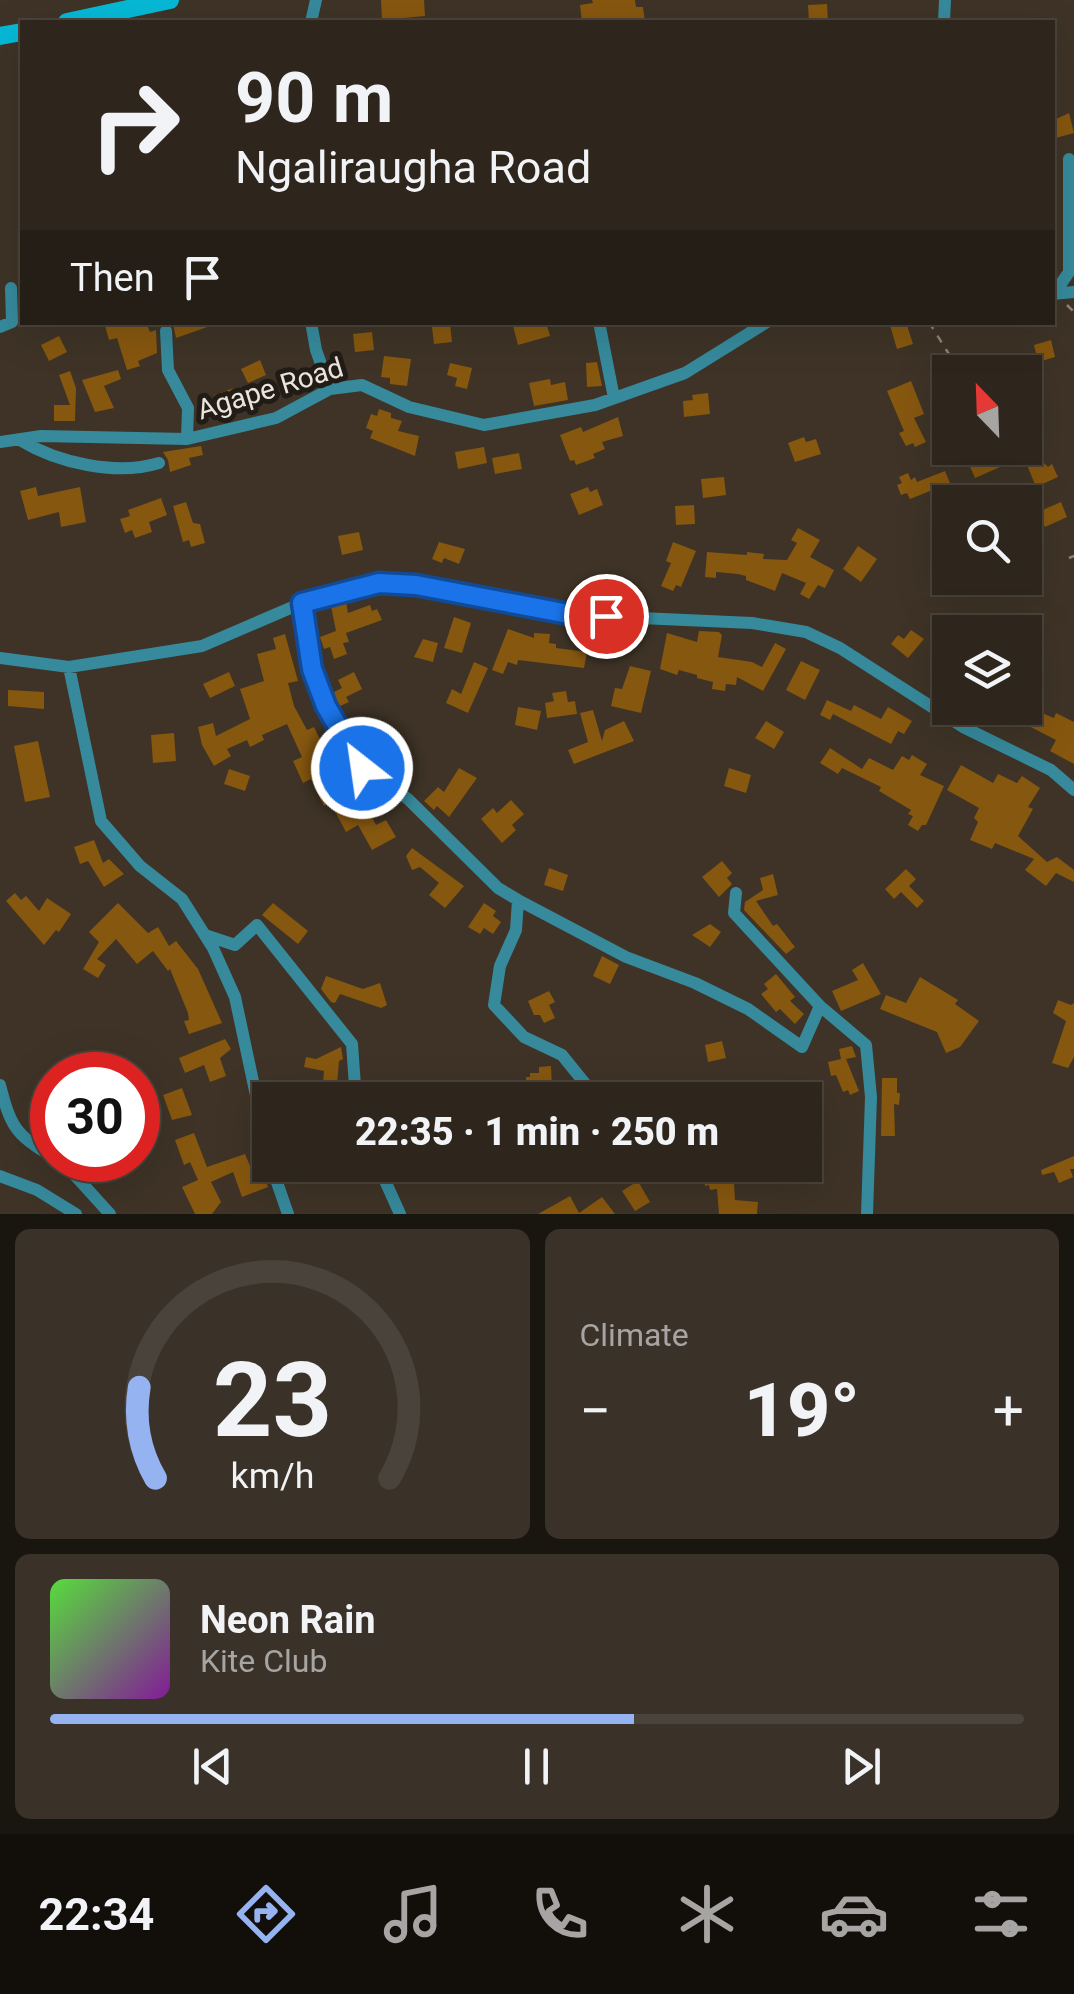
<!DOCTYPE html>
<html lang="en">
<head>
<meta charset="utf-8">
<style>
  :root { --surface:#2e261c; --page:#3a3229; --text:#f1f3f6; --muted:#a7a5a3; --line:#49433b; --accent:#95b2f1 }
  body { margin:0; font-family:Roboto,sans-serif; background:var(--page); color:var(--text); height:100vh; display:flex; flex-direction:column; font-size:38px; white-space:nowrap }
  * { box-sizing:border-box; margin:0 }
  p { font-size:32px; color:var(--muted) }
  .icon { flex:none; width:55px; height:55px; fill:none; stroke:currentColor; stroke-width:2; stroke-linecap:round; stroke-linejoin:round }
  .map { position:relative; height:1214px; overflow:hidden }
  .side { display:flex; flex-direction:column; gap:15px; padding:15px; background:#19150f; flex:1 }
  .side>* { flex:none }
  .hud { position:absolute; left:20px; top:20px; width:1035px; height:305px; border-radius:0px; box-shadow:0 10px 40px #0002,0 0 0 2px var(--line); background:#2e261c; color:var(--text); overflow:hidden }
  .needle { width:65px; rotate:337deg }
  .tools { position:absolute; left:932px; top:355px; display:grid; gap:20px }
  .tools a { display:grid; place-items:center; width:110px; height:110px; border-radius:0px; background:var(--surface); box-shadow:0 10px 40px #0002,0 0 0 2px var(--line); font-size:50px }
  .speed { position:absolute; left:30px; top:1052px; display:flex; gap:20px; font-size:50px; font-weight:700; text-align:center }
  .speed>* { display:grid; place-content:center; width:130px; height:130px; border-radius:50%; background:var(--surface); box-shadow:0 10px 40px #0002,0 0 0 2px var(--line); line-height:1 }
  .speed .limit { border:15px solid #d22; background:#fff; color:#111 }
  .pin { position:absolute; display:grid; place-items:center; width:85px; height:85px; color:#fff; margin:-42px; border:5px solid #fff; border-radius:50%; box-shadow:0 2px 10px #0007 }
  .me { position:absolute; width:110px; margin:-55px; rotate:330deg; stroke-linejoin:round; filter:drop-shadow(0 0 8px #0008) }
  .turn { display:flex; align-items:center; gap:35px; height:210px; padding:0 50px; font-size:45px }
  .turn .icon { width:130px; height:130px; stroke-width:2.5 }
  .turn b { display:block; font-size:70px; line-height:85px }
  .then { display:flex; align-items:center; height:95px; padding:0 50px; background:#0003; gap:20px; font-size:38px }
  .big { font-size:75px; font-weight:800; line-height:1.1 }
  .side .widget { flex:1; display:flex; flex-direction:column; justify-content:center; gap:15px; min-width:0; padding:0 35px; border-radius:15px; background:var(--page) }
  .side .dial { align-items:center; gap:0 }
  .dial svg { height:260px; overflow:visible; fill:none; stroke:var(--line); stroke-width:7; stroke-linecap:round; text-anchor:middle }
  .dial text { fill:var(--text); stroke:none }
  .song { display:flex; align-items:center; gap:30px }
  .cover { width:120px; height:120px; border-radius:15px; background:linear-gradient(135deg,hsl(110 70% 55%),hsl(290 70% 35%)) }
  .played { height:10px; border-radius:5px; background:linear-gradient(90deg,var(--accent) 60%,var(--line) 60%) }
  .keys { display:flex; justify-content:space-around; direction:ltr }
  .heat { display:flex; justify-content:space-between; align-items:center; font-size:55px; direction:ltr }
  .side .tiles { flex:1; display:grid; gap:15px; grid-template-columns:1fr 1fr }
  .widget:last-child { grid-column:span 2 }
  .trip { position:absolute; left:252px; top:1082px; width:570px; height:100px; border-radius:0px; background:var(--surface); box-shadow:0 10px 40px #0002,0 0 0 2px var(--line); font-weight:800; line-height:100px; text-align:center }
  .tab-bar { display:flex; height:160px; justify-content:space-around; align-items:center; background:#120f0b; color:var(--muted) }
  .tab-bar .icon { width:70px; height:70px }
  .tab-bar .current { color:var(--accent) }
  .tab-bar b { font-size:45px; color:var(--text) }
  .map>svg:first-child { display:block }
  .building { fill:#86570f }
  .lines { fill:none; stroke-linecap:round; stroke-linejoin:round }
  .path { stroke:#8d857a; stroke-width:2.5; stroke-dasharray:8 8; stroke-linecap:butt }
  .street { stroke:#368a9c; stroke-width:12 }
  .secondary { stroke:#06b9d6; stroke-width:18 }
  .route-casing { stroke:#114b97; stroke-width:25 }
  .route { stroke:#1a73e8; stroke-width:18 }
  .labels { text-anchor:middle; stroke-width:10; stroke-linejoin:round; paint-order:stroke }
  .street-label { font-size:28px; fill:#eae4dc; stroke:#211c16 }
</style>
</head>
<body>
<div class="map">
<svg width="1074" height="1214" viewBox="0 0 1074 1214">
  <rect width="100%" height="100%" fill="#3e3326"/>
  <!-- building -->
  <path class="building" d="M381 0H424L425 16 382 20Z
    M592 0H635L636 7H643L645 22H582L580 5 593 3Z
    M827 4 828 22H809L808 5Z
    M1069 113 1074 133 1052 139V121Z
    M104 322H146L150 332 156 330 157 353 138 361 140 366 127 370 117 338 109 340Z
    M178 322H215L216 324 176 338 173 324Z
    M512 322H529L530 325 546 322 550 336 518 345Z
    M889 322H906L913 344 897 349Z
    M450 324 452 342 434 344 432 327Z
    M372 332 374 350 355 352 353 334Z
    M59 336 67 352 49 361 41 345Z
    M1051 340 1055 357 1038 362 1034 345Z
    M384 356 411 359 407 386 390 384V378L381 377Z
    M260 360 266 375 248 383 241 369Z
    M597 362 602 386 587 387 586 363Z
    M450 363 472 368 467 389 455 386 457 378 447 375Z
    M118 370 121 379 104 386 114 408 95 412 82 380Z
    M70 371 76 388 75 421H54V405H70L59 375Z
    M550 379 551 385 565 382 568 400 534 406 529 383Z
    M911 381 924 414 914 418 926 442 915 447 913 443 906 446 899 433 904 431 887 391Z
    M234 388 239 403 219 409 214 395Z
    M708 393 710 414 684 417 683 401 693 400 692 395Z
    M379 409 391 413V418L402 421 398 431 419 436 415 456 370 438 373 431 366 428 371 414 377 416Z
    M618 417 623 436 602 442 605 449 593 454 595 458 576 465 574 460 570 461 560 435 581 427 583 432Z
    M804 437 806 442 816 439 821 454 795 462 788 443Z
    M1034 440 1042 461 1048 467 1052 464 1058 477 1036 487 1020 448Z
    M201 446 203 455 189 458 191 465 170 472 168 460 163 452Z
    M484 447 487 463 458 469 455 452Z
    M990 448 995 451 1000 449 1007 464 975 478 968 462 979 457 977 453Z
    M519 453 522 469 495 474 492 458Z
    M945 471 950 483 910 499 907 493 901 495 897 485 902 483 899 477 908 473 911 480 915 477 917 482Z
    M724 477 726 495 703 498 701 479Z
    M36 487 38 496 80 487 86 522 61 527 59 512 28 520 20 491Z
    M588 487 590 492 597 489 603 505 579 515 570 494Z
    M161 498 167 515 149 522 152 532 135 538 132 530 125 533 120 519 130 516 128 510Z
    M186 502 193 523 200 524 205 543 191 547 189 540 183 542 173 506Z
    M1061 502 1067 517 1045 527 1038 512Z
    M694 505 695 524 676 525 675 506Z
    M798 528 820 540 810 557 834 570 825 588 818 585 809 599 800 594 806 583 782 573 775 591 746 580V576L738 574 716 572V578L705 577 707 552 747 555V552L764 554 763 559 787 560 797 543 791 540Z
    M359 532 363 550 342 555 338 536Z
    M439 542 465 549 459 564 444 558 442 563 432 559Z
    M673 542 696 551 681 587 676 585 673 591 661 586 671 563 666 561Z
    M858 546 877 559 861 582 843 569Z
    M346 602 348 613 370 605 372 611 377 609 382 620 346 633 349 642 343 643 347 654 334 659 330 647 324 649 320 637 336 631 331 606Z
    M454 617 471 623 462 653 444 648Z
    M508 629 534 638V633L550 634 549 643 556 644V648L587 652 584 668 518 660 517 665 508 662 503 674 492 670Z
    M911 630 924 639 908 658 891 644 898 635 904 639Z
    M699 631 719 632 722 635 718 657 752 662 762 667 775 643 786 649 763 691 737 677 736 685 726 684 725 691 712 689 713 682 697 678V675L679 670 677 675 660 669 667 633 697 642Z
    M285 634 298 681 288 683 294 706 307 730 314 727 338 776 344 775 357 799 361 797 376 825 386 820 396 837 372 850 358 825 346 832 330 802 324 806 311 779 303 783 293 761 302 757 287 724 262 735 264 740 250 747 247 740 227 749 231 756 214 766 202 745 198 727 213 723 216 736 250 719 240 689 264 681 257 654 276 649 273 638Z
    M423 639 438 643 433 662 414 657Z
    M801 661 820 670 805 700 786 690Z
    M474 662 488 668 468 713 446 703 452 689 461 694Z
    M630 666 651 671 641 713 611 706 615 688 622 689Z
    M229 672 235 686 210 698 203 684Z
    M354 672 362 689 346 697 349 702 338 707 332 693 342 688 338 680Z
    M8 690 44 692V709L8 706Z
    M566 691 568 702 575 701 577 714 547 718 545 703 554 701 552 693Z
    M827 700 851 711 854 705 881 719 888 707 912 721 904 734 898 731 891 744 833 714 830 720 820 715Z
    M518 707 541 711 537 730 515 725Z
    M1020 708H1030L1054 718 1056 713 1074 722V764L1050 751 1056 740 1021 722 1022 719 1016 716Z
    M593 710 602 741 605 730 624 721 634 741 574 764 568 750 588 742 580 713Z
    M766 721 784 732 774 749 755 738Z
    M381 731 401 743 393 756 386 751 383 756 370 749Z
    M174 733 176 761 153 763 151 735Z
    M38 741 50 797 25 802 14 746Z
    M830 748 862 769 869 758 893 770 902 756 909 760 912 755 927 764 920 775 944 786 926 825H922L918 831 908 825 913 816 908 814 911 810 879 791 881 787 842 768 838 774 820 763Z
    M961 765 993 783 998 774 1017 783 1022 776 1040 788 1028 807 1033 809 1018 836 1047 862 1057 857 1074 870V882L1056 873 1046 886 1025 870 1034 859 995 843 992 849 970 840 978 822 974 818 979 808 947 790Z
    M459 768 477 778 449 817 437 806 434 810 424 801 438 787 444 792Z
    M729 768 751 775 746 793 724 786Z
    M229 769 250 776 245 791 224 784Z
    M511 800 524 814 512 825 516 830 502 843 481 819 493 808 497 813Z
    M94 840 103 863 109 859 124 874 104 887 88 861 80 864 74 847Z
    M412 848 464 886 445 908 429 895 439 883 420 867 412 870 406 856Z
    M722 861 732 873 727 878 732 884 719 897 702 877Z
    M549 868 568 875 563 891 544 885Z
    M906 869 916 879 909 886 924 901 917 908 901 892 894 899 885 889Z
    M773 874 778 895 756 901 773 926 777 924 795 947 786 954 744 910 745 902 763 890 760 878Z
    M15 893 21 900 26 896 39 911 47 898 71 914 59 932 56 930 44 945 6 901Z
    M118 903 148 933 158 927 169 946 176 941 198 969 222 1023 189 1034 184 1021 189 1020 188 1013 170 969 168 971 153 951 137 964 116 939 97 959 106 965 98 978 83 969 99 942 89 932Z
    M273 903 308 931 298 944 262 915Z
    M484 903 496 911 493 916 501 922 493 934 484 928 480 934 468 927Z
    M710 924 721 932 710 947 692 935Z
    M602 956 619 965 610 984 593 976Z
    M863 963 881 994 841 1011 832 991 858 980 852 970Z
    M776 974 795 997 790 1001 804 1014 795 1024 780 1009 776 1012 761 994 768 989 764 984Z
    M326 976 363 989 380 983 387 1005 381 1008 340 994 335 1003 331 1002 321 989Z
    M920 977 958 1000 955 1004 979 1021 960 1047 946 1053 937 1032 880 1009 886 995 906 1003Z
    M549 991 555 1002 549 1005 555 1018 544 1023 540 1015H534L528 1001Z
    M1058 1000 1071 1005 1074 1003V1057L1068 1068 1052 1063 1066 1021 1053 1013Z
    M225 1039 231 1049 220 1058 226 1076 210 1082 204 1065 185 1073 179 1058Z
    M722 1041 726 1058 708 1062 705 1045Z
    M852 1046 856 1057 846 1059 859 1091 850 1095 848 1090 843 1092 836 1075 831 1076 828 1062 841 1059 839 1049Z
    M341 1047 343 1059 339 1061 337 1085 323 1084 324 1071 304 1067 306 1057 316 1059Z
    M551 1066 552 1089H526V1077H530V1073H539V1067Z
    M882 1078H897V1093H900L899 1105 894 1104 895 1136H881Z
    M182 1088 192 1115 172 1120 163 1095Z
    M194 1133 207 1167 245 1154 253 1173 262 1169 268 1187 242 1197 233 1172 211 1182 221 1202 212 1214H195L182 1187 198 1180 190 1162 184 1165 175 1140Z
    M1074 1156V1169H1070L1073 1177 1059 1183 1054 1172 1042 1175 1041 1170Z
    M733 1166 735 1200 758 1202 757 1214H719L717 1189 710 1190 709 1185 705 1186 703 1172Z
    M638 1181 650 1202 635 1211 622 1191Z
    M570 1196 579 1213 602 1197 615 1214H538Z"/>
  <g class="lines">
    <!-- path -->
    <path class="path" d="M1067 305 1074 312
      M929 322 960 372
      M1069 558 1074 556"/>
    <!-- street -->
    <path class="street" d="M311 22 316 0
      M944 22 945 0
      M1052 294 1074 292
      M1054 294 1069 272V159
      M311 322 316 350 330 389
      M599 322 614 398
      M0 327 12 322 11 288
      M166 331 168 370 188 408 187 439
      M20 440C58 463 116 476 159 463
      M0 442 41 436 187 439 276 418 330 389 362 385 409 407 484 425 595 405 685 373 767 322
      M302 603 312 669 326 706 362 768 408 799 498 888 518 900 516 930 500 966 494 1005 524 1037 562 1055 587 1086
      M0 658 69 667 202 646 302 603 379 583 416 585 574 615 752 623 806 632 840 648 963 727 1051 770 1074 790
      M69 667 101 821 140 866 182 899 213 948 235 997 270 1161
      M736 893 734 913 820 1006 866 1045 871 1097 867 1214
      M518 900 626 957 695 983 748 1009 802 1047 820 1006
      M205 935 235 945 257 925 352 1044 356 1100
      M0 1085C10 1124 15 1136 52 1156
      M61 1160 110 1214
      M271 1165 288 1214
      M378 1165 400 1214
      M0 1176 37 1190 76 1214"/>
    <!-- secondary -->
    <path class="secondary" d="M67 22 170 0
      M0 36 22 32"/>
  </g>
  <g class="lines">
    <!-- route casing -->
    <g class="route-casing">
      <path id="route" d="M362 768 326 706 312 669 302 603 379 583 416 585 574 615 606 616"/>
    </g>
    <!-- route -->
    <use href="#route" class="route"/>
  </g>
  <g class="labels">
    <!-- street labels -->
    <g class="street-label">
      <text transform="translate(270 388) rotate(-17)" y="10">Agape Road</text>
    </g>
  </g>
</svg>
<div class="tools">
<a><svg class="needle" viewBox="-14 -14 28 28"><path d="M0-13l5 13h-10z" fill="#e53935"/><path d="M0 13l5-13h-10z" fill="#a7a5a3"/></svg></a>
<a><svg class="icon" aria-label="search" viewBox="0 0 24 24"><circle cx="10" cy="10" r="6"/><path d="M15 15l6 6"/></svg></a>
<a><svg class="icon" aria-label="layers" viewBox="0 0 24 24"><path d="M12 4l9 5-9 5-9-5zM3 14l9 5 9-5"/></svg></a>
</div>
<div class="speed"><div class="limit">30</div></div>
<div class="pin" style="left:606px;top:616px;background:#d93025"><svg class="icon" aria-label="arrive" viewBox="0 0 24 24"><path d="M6 21V4h12l-3 4 3 4H6"/></svg></div>
<svg class="me" style="left:362px;top:768px" viewBox="-20 -20 40 40"><circle r="17" fill="#1a73e8" stroke="#fff" stroke-width="3"/><path d="M0-11L8 9 0 5-8 9z" fill="#fff"/></svg>
<div class="trip">22:35 · 1 min · 250 m</div>
<div class="hud">
<div class="turn"><svg class="icon" aria-label="right" viewBox="0 0 24 24"><path d="M7 20v-9h11M14 6l5 5-5 5"/></svg><div><b>90 m</b>Ngaliraugha Road</div></div>
<div class="then">Then<svg class="icon" aria-label="arrive" viewBox="0 0 24 24"><path d="M6 21V4h12l-3 4 3 4H6"/></svg></div>
</div>
</div>
<section class="side">
<div class="tiles">
<div class="widget dial"><svg viewBox="0 0 100 80">
<path d="M14 69A42 42 0 1 1 86 69"/>
<path d="M14 69A42 42 0 0 1 9 41" stroke="#95b2f1"/>
<text x="50" y="56" font-size="32" font-weight="700">23</text>
<text x="50" y="72" font-size="11">km/h</text>
</svg></div>
<div class="widget"><p>Climate</p>
<div class="heat"><a>−</a><b class="big">19°</b><a>+</a></div>
</div>
<div class="widget">
<div class="song"><i class="cover"></i><div><b>Neon Rain</b><p>Kite Club</p></div></div>
<div class="played"></div>
<div class="keys"><svg class="icon" aria-label="previous" viewBox="0 0 24 24"><path d="M18 5L8 12l10 7zM5 5v14"/></svg><svg class="icon" aria-label="pause" viewBox="0 0 24 24"><path d="M8 5v14M16 5v14"/></svg><svg class="icon" aria-label="next" viewBox="0 0 24 24"><path d="M6 5l10 7-10 7zM19 5v14"/></svg></div>
</div>
</div>
</section>
<nav class="tab-bar">
<b>22:34</b>
<svg class="icon current" aria-label="directions" viewBox="0 0 24 24"><path d="M12 3l9 9-9 9-9-9zM9 14v-3h6M13 9l2 2-2 2"/></svg>
<svg class="icon" aria-label="music" viewBox="0 0 24 24"><path d="M9 18V5l10-2v13"/><circle cx="6" cy="18" r="3"/><circle cx="16" cy="16" r="3"/></svg>
<svg class="icon" aria-label="phone" viewBox="0 0 24 24"><path d="M5 4h4l2 5-3 2q2 4 5 5l2-3 5 2v4C11 20 4 13 5 4z"/></svg>
<svg class="icon" aria-label="climate" viewBox="0 0 24 24"><path d="M12 3v18M4 7l16 10M4 17L20 7"/></svg>
<svg class="icon" aria-label="car" viewBox="0 0 24 24"><path d="M5 17H2v-5l4-1 3-4h7l3 4 3 1v5h-3M9 17h6M6 11h13"/><circle cx="7" cy="17" r="2"/><circle cx="17" cy="17" r="2"/></svg>
<svg class="icon" aria-label="filters" viewBox="0 0 24 24"><path d="M4 7h16M4 17h16"/><circle cx="9" cy="7" r="2"/><circle cx="15" cy="17" r="2"/></svg>
</nav>
</body>
</html>
